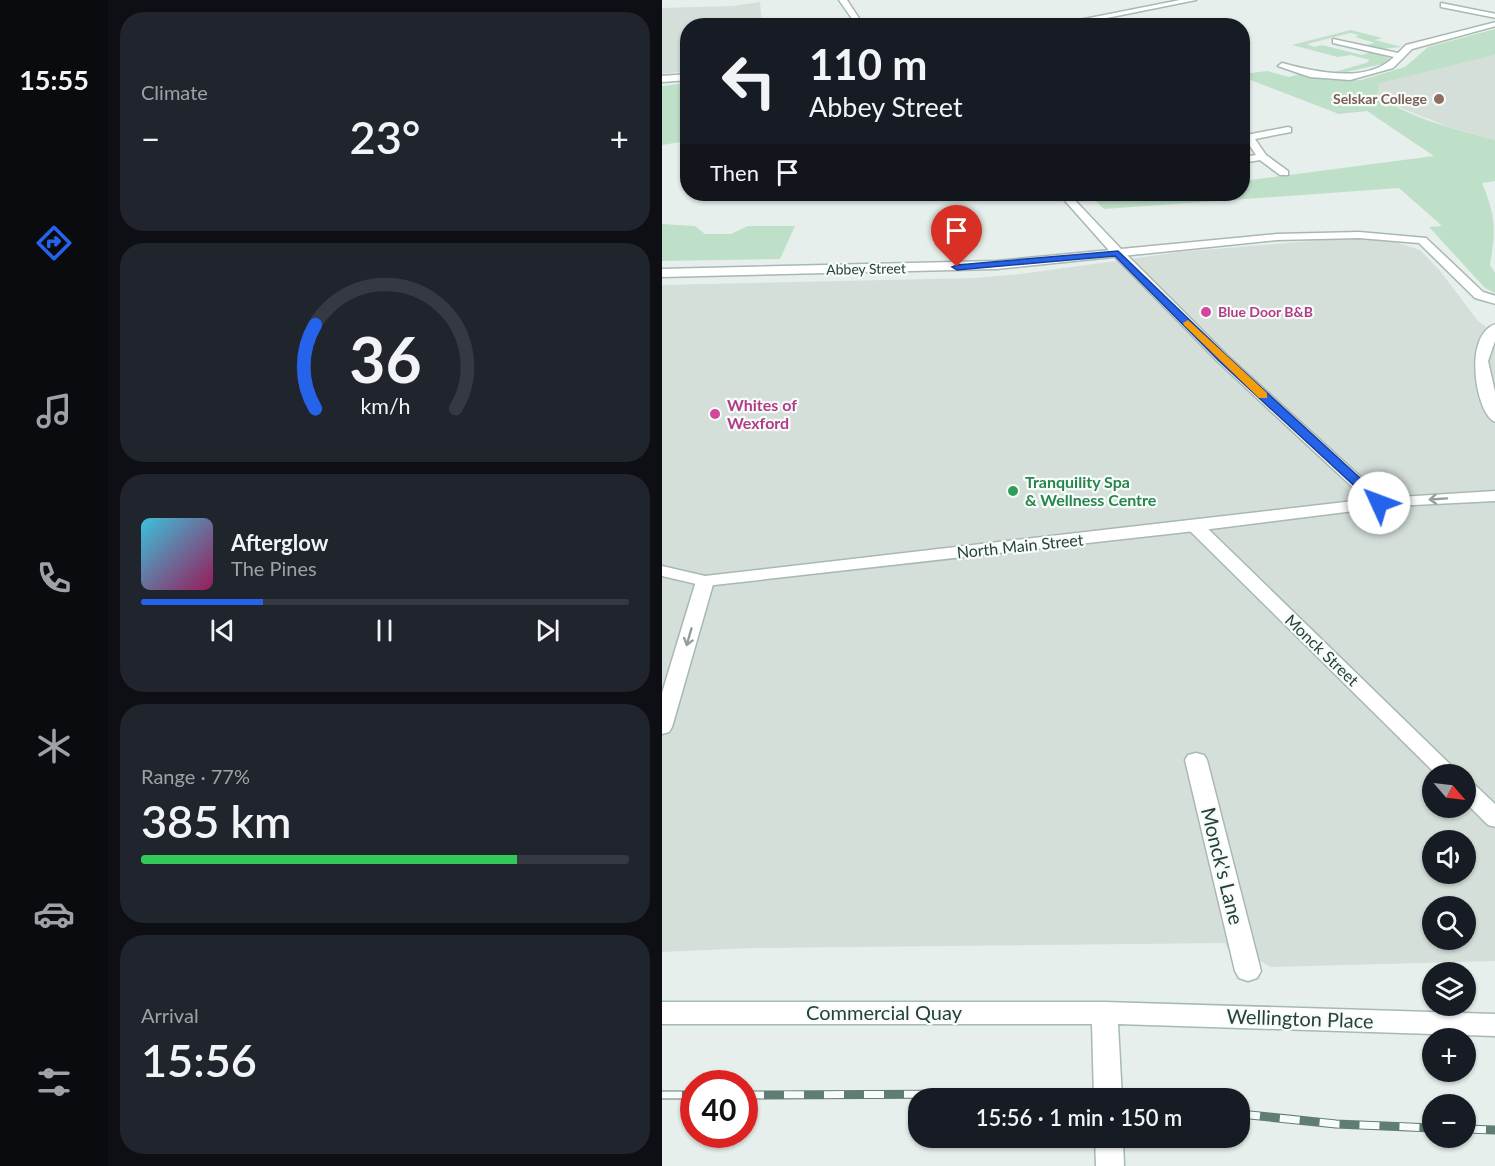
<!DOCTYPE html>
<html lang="en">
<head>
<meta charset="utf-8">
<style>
  :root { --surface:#171b24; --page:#20242c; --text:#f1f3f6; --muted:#9ea1a6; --line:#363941; --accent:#2563eb }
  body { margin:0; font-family:Lato,sans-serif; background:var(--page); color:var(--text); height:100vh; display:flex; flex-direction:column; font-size:22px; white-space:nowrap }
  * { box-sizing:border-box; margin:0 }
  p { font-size:20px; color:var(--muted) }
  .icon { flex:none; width:33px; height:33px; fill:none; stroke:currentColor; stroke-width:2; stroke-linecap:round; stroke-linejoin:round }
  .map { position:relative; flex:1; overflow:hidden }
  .details { display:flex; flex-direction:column; gap:12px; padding:12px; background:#0d0f14; width:554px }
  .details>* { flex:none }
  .guide { position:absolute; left:18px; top:18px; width:570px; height:183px; border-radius:24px; box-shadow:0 2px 4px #0004; background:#171b24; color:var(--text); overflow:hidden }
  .needle { width:39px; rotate:118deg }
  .fabs { position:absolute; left:760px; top:764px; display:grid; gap:12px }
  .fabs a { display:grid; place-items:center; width:54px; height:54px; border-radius:50%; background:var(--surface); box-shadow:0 2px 4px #0004; font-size:30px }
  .speed { position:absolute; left:18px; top:1070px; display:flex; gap:12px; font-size:30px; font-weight:700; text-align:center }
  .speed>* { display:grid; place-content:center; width:78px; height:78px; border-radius:50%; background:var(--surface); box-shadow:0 2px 4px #0004; line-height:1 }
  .speed .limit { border:9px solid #d22; background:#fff; color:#111 }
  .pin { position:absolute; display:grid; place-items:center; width:51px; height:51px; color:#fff; margin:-62px -26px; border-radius:50% 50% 50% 0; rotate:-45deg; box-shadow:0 0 6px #0007 }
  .pin .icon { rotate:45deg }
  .me { position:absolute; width:66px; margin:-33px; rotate:313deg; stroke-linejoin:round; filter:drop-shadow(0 0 4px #0008) }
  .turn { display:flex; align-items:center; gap:21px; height:126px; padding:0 30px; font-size:27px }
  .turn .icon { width:78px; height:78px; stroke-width:2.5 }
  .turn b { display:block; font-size:42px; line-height:51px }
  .then { display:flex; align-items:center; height:57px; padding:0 30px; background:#0003; gap:12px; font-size:22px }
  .big { font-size:45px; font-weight:600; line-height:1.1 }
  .details .tile { flex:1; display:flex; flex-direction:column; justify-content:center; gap:9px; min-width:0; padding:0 21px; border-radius:24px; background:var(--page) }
  .details .dial { align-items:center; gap:0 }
  .dial svg { height:156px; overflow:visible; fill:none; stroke:var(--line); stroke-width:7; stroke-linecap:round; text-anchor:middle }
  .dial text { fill:var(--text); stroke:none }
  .song { display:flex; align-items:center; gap:18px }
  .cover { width:72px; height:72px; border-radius:9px; background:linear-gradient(135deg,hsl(190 70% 55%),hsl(330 70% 35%)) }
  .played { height:6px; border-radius:3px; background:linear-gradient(90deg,var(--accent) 25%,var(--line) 25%) }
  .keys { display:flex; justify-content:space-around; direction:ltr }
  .heat { display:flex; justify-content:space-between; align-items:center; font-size:33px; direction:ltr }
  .charge { height:9px; border-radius:4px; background:linear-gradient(90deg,#34c759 77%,var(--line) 0) }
  .trip { position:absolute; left:246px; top:1088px; width:342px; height:60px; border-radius:24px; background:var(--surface); box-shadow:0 2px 4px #0004; font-weight:600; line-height:60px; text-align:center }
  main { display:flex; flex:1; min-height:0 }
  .dock { display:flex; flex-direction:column; width:108px; justify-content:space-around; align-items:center; background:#090b0e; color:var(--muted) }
  .dock .icon { width:42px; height:42px }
  .dock .selected { color:var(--accent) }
  .dock b { font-size:27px; color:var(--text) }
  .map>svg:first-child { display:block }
  .built { fill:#d4dfda; fill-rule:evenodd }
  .green { fill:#bfe0c8 }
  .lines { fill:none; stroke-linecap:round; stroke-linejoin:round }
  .pedestrian-casing { stroke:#a8b8b2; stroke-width:3 }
  .minor-casing { stroke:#a8b8b2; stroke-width:3 }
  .tertiary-casing { stroke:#a8b8b2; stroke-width:3 }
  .secondary-casing { stroke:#a4bbb3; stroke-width:3 }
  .pedestrian { fill:#fff; fill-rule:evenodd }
  .minor { fill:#fff; fill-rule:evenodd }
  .tertiary { fill:#fff; fill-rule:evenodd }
  .secondary { fill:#fff; fill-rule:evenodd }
  .rail-casing { stroke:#5f7d75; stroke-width:9 }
  .rail { stroke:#f7fbf9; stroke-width:7; stroke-dasharray:20; stroke-linecap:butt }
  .oneway { stroke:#92a09c }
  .route { fill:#2563eb; stroke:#184099; stroke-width:1.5 }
  .slow { fill:#f59e0b }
  .education-dot { fill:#8d6e63; stroke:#f7fbf9; stroke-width:2 }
  .hotel-dot { fill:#d1479c; stroke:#f7fbf9; stroke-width:2 }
  .leisure-dot { fill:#2e9e5b; stroke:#f7fbf9; stroke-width:2 }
  .labels { text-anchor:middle; stroke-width:4.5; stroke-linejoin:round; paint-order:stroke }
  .far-education-label { font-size:14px; font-weight:bold; fill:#785e54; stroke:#f7fbf9; text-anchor:end }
  .far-street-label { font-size:14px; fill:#24423a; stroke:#f7fbf9 }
  .far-hotel-label { font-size:14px; font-weight:bold; fill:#b23c85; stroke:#f7fbf9; text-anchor:start }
  .hotel-label { font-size:16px; font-weight:bold; fill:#b23c85; stroke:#f7fbf9; text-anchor:start }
  .leisure-label { font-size:16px; font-weight:bold; fill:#27864d; stroke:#f7fbf9; text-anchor:start }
  .street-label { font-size:16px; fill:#24423a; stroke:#f7fbf9 }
  .near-street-label { font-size:20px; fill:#24423a; stroke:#f7fbf9 }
</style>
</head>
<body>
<main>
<nav class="dock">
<b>15:55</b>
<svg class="icon selected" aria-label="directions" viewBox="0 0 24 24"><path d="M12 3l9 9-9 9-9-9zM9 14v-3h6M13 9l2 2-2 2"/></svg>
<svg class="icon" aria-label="music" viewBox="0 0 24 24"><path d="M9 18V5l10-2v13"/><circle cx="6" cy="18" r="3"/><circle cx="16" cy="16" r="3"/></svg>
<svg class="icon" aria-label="phone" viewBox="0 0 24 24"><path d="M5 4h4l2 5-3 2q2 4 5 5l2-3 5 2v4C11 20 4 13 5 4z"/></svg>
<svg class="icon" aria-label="climate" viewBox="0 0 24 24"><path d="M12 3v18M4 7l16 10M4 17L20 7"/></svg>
<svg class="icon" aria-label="car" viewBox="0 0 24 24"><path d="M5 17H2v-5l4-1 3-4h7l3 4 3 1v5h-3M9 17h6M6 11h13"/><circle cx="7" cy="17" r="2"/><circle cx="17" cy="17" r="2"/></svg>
<svg class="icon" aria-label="filters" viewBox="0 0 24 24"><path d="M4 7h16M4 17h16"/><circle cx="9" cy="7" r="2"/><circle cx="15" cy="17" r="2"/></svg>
</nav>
<section class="details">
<div class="tile"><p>Climate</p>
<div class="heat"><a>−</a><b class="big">23°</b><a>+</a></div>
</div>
<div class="tile dial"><svg viewBox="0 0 100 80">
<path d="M14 69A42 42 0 1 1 86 69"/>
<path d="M14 69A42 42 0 0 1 14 26" stroke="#2563eb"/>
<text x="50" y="56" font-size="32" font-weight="700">36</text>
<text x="50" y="72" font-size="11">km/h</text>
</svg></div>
<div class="tile">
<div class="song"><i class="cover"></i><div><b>Afterglow</b><p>The Pines</p></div></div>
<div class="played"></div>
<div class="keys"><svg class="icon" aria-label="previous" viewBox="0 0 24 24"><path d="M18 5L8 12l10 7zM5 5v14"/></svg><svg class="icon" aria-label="pause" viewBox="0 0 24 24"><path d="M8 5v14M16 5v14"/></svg><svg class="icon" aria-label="next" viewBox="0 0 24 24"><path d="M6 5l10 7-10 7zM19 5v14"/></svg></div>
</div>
<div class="tile"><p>Range · 77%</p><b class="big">385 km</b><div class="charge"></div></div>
<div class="tile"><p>Arrival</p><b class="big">15:56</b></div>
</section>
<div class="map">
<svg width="834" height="1166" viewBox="0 0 834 1166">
  <rect width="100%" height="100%" fill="#e6efeb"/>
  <!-- built -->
  <path class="built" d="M98 2 100 25 26 26 25 71 0 74V8L71 6Z
    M833 55V140L787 127 726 103 715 95 714 84Z
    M673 239 727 240 758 250 778 271 816 321 833 334V961L609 967 581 952 566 949 563 943 91 948 0 952V285L313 278 359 274 518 252ZM771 774H804V807H771ZM771 840H804V873H771ZM771 906H804V939H771Z"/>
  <!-- green -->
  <path class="green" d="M833 29V55L715 84 717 86 715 95C748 119 794 129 833 140V181L820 183C834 217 834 229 828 265L833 273V293L823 288 767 227 780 226 737 188 442 209 428 195 580 194 581 181 772 156 705 111 677 114 581 77V74L605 71 627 77 638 74 675 80H699L743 67 766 47Z
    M689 30 720 38 713 40 740 47 717 49 704 45 713 43 693 37 697 35 688 33 645 44 652 47 660 45 700 55 710 52 729 59 725 63 675 74H665L704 63 708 60 689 55 676 57 630 45Z
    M25 83V141L0 145V86Z
    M0 224 33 226 43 234H69L86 226H133L118 259 0 261Z"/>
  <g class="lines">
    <!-- pedestrian casing -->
    <g class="pedestrian-casing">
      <path id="pedestrian" d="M834 324V338L826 361 834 396V422C815 418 799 335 834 324Z
        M718 498 724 499 726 503 724 507 533 531 43 586 0 576V566L43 576Z
        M534 753 542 755 545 760 599 971 595 978 586 981 577 978 573 971 523 760 526 755Z"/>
    </g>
    <!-- minor casing -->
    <g class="minor-casing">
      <path id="minor" d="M779 3 834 14V18L779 7Z
        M834 22V26L750 49 731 68 688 80 648 77 616 66 620 63C653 72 705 84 732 57L671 43V39L736 53 744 45Z
        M626 127 629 128V132L593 139 604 155 626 171V175H618L598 160 580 163V157L594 155 582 137 584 135Z
        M697 232 764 238 821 292 834 296V304L813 298 757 243 697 238 615 240 334 269 0 277V269L334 261 615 234Z
        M533 521 539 522 798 774H774L527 530 525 526 527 522Z
        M43 576 49 577 52 581 10 727 7 732 0 734V693L34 581 37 577Z
        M804 782 812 784 834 805V827L826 825 804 803Z"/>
    </g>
    <!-- tertiary casing -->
    <g class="tertiary-casing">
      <path id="tertiary" d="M177 0H185L202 26H195Z
        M397 194H407L460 250 566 356 722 498 834 491V501L712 507 556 362 452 256Z"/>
    </g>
    <!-- secondary casing -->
    <g class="secondary-casing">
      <path id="secondary" d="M518 0H534L405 26H387Z
        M26 74V80L0 82V76Z
        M0 1002H443L834 1014V1036L456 1024 460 1098H432L430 1024H0Z
        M433 1137H461L462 1166H434Z"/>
    </g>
    <!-- pedestrian -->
    <use href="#pedestrian" class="pedestrian"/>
    <!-- minor -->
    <use href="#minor" class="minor"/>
    <!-- tertiary -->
    <use href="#tertiary" class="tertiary"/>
    <!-- secondary -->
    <use href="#secondary" class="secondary"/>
    <!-- rail casing -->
    <g class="rail-casing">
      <path id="rail" d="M0 1095H32
        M82 1095 316 1094 389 1098
        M578 1114 674 1124 771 1128
        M804 1129 834 1130"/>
    </g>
    <!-- rail -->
    <use href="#rail" class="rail"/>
  </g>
  <!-- one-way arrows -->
  <defs><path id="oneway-shaft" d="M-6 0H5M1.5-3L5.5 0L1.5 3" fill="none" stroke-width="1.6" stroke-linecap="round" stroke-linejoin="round" transform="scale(1.5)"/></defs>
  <g class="oneway">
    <use href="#oneway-shaft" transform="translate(776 499) rotate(176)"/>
    <use href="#oneway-shaft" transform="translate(27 637) rotate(106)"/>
  </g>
  <!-- route -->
  <path class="route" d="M456 251 565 356 722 500 724 503 722 505H713L557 361 453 256 295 270 290 267 295 265Z"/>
  <!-- slow -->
  <path class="slow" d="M526 320 605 393V398H597L522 325 521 323Z"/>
  <!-- markers -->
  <circle class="education-dot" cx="777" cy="99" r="6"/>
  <g class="hotel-dot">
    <circle cx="544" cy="312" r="6"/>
    <circle cx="53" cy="414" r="6"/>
  </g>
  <circle class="leisure-dot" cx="351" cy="491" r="6"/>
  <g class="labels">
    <!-- far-education labels -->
    <g class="far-education-label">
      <text x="765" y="104">Selskar College</text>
    </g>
    <!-- far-street labels -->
    <g class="far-street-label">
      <text transform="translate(204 269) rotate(-1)" y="5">Abbey Street</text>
    </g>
    <!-- far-hotel labels -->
    <g class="far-hotel-label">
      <text x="556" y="317">Blue Door B&amp;B</text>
    </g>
    <!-- hotel labels -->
    <g class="hotel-label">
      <text x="65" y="411">Whites of<tspan x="65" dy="18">Wexford</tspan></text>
    </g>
    <!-- leisure labels -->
    <g class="leisure-label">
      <text x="363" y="488">Tranquility Spa<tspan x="363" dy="18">&amp; Wellness Centre</tspan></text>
    </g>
    <!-- street labels -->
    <g class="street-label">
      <text transform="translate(358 546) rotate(-6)" y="6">North Main Street</text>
      <text transform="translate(660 650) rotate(44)" y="6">Monck Street</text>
    </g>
    <!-- near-street labels -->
    <g class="near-street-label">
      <text transform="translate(560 866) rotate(76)" y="7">Monck's Lane</text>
      <text x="222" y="1020">Commercial Quay</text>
      <text transform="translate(638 1019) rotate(2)" y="7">Wellington Place</text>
    </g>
  </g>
</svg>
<div class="fabs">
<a><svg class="needle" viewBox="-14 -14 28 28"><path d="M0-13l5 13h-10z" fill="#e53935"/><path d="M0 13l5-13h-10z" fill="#9ea1a6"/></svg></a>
<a><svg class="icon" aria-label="sound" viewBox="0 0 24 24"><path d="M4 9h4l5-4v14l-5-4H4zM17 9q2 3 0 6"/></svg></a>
<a><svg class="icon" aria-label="search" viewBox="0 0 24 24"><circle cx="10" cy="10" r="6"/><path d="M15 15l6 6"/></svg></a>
<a><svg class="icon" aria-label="layers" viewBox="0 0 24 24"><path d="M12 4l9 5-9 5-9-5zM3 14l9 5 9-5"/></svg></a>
<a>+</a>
<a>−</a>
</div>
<div class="speed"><div class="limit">40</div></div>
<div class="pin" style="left:295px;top:267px;background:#d93025"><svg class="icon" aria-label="arrive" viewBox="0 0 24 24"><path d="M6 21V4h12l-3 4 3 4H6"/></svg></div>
<svg class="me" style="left:717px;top:503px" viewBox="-20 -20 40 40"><circle r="19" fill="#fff"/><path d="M0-13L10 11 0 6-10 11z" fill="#2563eb"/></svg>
<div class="trip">15:56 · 1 min · 150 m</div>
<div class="guide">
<div class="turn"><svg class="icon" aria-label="left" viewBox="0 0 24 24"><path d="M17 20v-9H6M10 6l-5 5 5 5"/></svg><div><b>110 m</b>Abbey Street</div></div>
<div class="then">Then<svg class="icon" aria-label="arrive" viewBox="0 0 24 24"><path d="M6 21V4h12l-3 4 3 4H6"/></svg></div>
</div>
</div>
</main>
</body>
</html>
